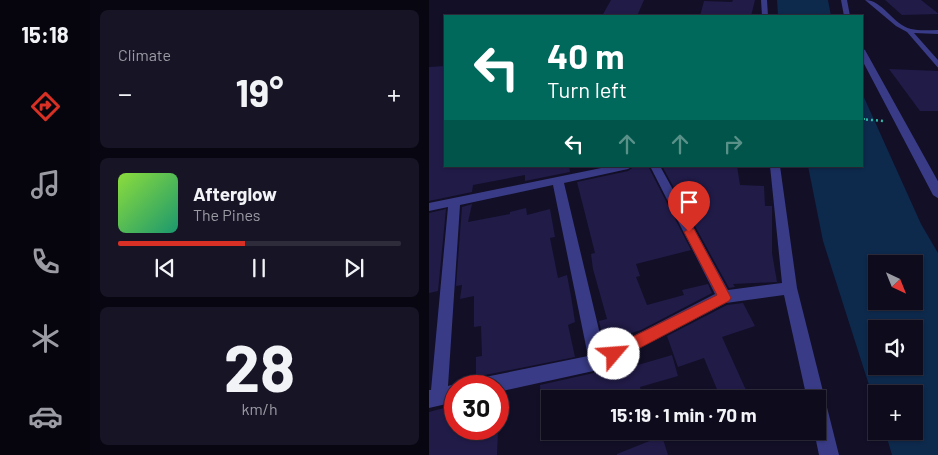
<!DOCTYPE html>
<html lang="en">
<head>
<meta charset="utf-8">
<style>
  :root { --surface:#0e0b1d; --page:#171426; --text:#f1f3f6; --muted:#9b9ba4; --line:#2e2b3b; --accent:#d93025 }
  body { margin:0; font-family:Barlow,sans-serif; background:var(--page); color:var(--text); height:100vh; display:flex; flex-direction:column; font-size:19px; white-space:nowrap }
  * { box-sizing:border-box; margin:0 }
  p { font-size:16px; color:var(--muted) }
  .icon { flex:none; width:28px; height:28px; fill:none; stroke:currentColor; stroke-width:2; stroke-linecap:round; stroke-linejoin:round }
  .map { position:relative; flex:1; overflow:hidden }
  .details { display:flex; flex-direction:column; gap:10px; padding:10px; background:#080610; width:339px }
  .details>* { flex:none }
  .hud { position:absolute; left:15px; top:15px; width:419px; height:152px; border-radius:0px; box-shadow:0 1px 4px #0004,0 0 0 1px var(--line); background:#00695c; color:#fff; overflow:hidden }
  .needle { width:32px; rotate:137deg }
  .tools { position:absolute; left:439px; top:255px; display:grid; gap:10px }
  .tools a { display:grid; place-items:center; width:55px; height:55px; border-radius:0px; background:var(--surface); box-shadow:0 1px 4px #0004,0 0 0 1px var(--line); font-size:25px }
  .speed { position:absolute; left:15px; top:375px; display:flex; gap:10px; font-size:25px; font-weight:700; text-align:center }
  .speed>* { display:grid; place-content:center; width:65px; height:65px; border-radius:50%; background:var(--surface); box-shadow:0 1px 4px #0004,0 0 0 1px var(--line); line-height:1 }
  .speed .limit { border:8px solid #d22; background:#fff; color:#111 }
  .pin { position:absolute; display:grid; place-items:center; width:42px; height:42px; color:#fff; margin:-51px -21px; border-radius:50% 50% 50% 0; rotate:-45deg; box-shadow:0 0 5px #0007 }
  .pin .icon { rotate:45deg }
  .me { position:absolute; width:55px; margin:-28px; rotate:63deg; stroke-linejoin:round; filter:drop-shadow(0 0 4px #0008) }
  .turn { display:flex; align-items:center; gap:18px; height:105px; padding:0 20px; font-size:22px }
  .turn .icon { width:65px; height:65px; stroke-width:2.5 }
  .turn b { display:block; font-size:35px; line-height:42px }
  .lanes { display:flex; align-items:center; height:48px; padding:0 20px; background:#0003; justify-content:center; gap:25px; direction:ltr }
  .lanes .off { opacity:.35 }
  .big { font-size:38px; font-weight:700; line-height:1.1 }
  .details .card { flex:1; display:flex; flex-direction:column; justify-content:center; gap:8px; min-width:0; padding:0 18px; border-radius:8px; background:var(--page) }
  .details .dial { align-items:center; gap:0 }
  .dial b { font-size:65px; line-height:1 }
  .song { display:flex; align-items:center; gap:15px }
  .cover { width:60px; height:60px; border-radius:8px; background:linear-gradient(135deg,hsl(90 70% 55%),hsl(160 70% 35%)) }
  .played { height:5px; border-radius:2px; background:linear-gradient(90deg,var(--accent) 45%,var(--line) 45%) }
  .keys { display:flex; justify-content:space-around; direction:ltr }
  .heat { display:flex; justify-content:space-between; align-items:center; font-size:28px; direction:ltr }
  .trip { position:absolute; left:112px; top:390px; width:285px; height:50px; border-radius:0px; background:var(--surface); box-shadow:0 1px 4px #0004,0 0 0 1px var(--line); font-weight:700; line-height:50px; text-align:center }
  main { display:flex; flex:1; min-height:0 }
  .menu { display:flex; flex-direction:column; width:90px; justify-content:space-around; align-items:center; background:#06040c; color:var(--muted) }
  .menu .icon { width:35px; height:35px }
  .menu .selected { color:var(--accent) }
  .menu b { font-size:22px; color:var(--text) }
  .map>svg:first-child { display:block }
  .water { fill:#0d294c; fill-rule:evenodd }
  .building { fill:#211b48 }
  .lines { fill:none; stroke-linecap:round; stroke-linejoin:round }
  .path-far1 { stroke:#2dbaa9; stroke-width:2; stroke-dasharray:1 2; stroke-linecap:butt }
  .path { stroke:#2dbaa9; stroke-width:2.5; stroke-dasharray:2 3; stroke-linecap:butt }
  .minor { fill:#393b86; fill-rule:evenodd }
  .route { fill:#d93025; stroke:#8d1f18 }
</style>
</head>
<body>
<main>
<nav class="menu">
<b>15:18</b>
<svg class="icon selected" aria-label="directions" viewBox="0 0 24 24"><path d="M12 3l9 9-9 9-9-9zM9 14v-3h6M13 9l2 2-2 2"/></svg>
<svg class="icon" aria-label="music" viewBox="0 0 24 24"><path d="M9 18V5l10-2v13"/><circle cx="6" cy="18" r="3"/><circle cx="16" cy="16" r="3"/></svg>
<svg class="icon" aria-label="phone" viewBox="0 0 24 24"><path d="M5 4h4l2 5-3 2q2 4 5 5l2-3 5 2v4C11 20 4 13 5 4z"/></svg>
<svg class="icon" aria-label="climate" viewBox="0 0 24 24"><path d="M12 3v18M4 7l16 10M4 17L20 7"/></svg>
<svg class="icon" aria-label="car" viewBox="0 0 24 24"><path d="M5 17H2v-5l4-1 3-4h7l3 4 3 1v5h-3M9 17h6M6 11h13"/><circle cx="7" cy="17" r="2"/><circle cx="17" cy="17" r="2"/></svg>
</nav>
<section class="details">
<div class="card"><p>Climate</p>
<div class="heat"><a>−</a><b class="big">19°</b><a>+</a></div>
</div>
<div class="card">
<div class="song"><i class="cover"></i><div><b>Afterglow</b><p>The Pines</p></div></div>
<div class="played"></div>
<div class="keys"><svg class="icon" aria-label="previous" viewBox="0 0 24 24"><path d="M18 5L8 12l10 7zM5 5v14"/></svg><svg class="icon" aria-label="pause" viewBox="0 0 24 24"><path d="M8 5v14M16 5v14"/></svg><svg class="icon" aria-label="next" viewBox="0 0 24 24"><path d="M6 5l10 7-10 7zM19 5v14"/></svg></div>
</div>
<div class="card dial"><b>28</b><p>km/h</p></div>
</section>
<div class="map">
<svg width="510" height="455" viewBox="0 0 510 455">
  <rect width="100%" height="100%" fill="#120f27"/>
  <!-- water -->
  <path class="water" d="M348 0H399L402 16H349Z
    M433 93 492 224 509 253V455H463L456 431H485V394H448L447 407 394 241 379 166H432ZM448 264H485V301H448ZM448 329H485V366H448Z"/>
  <!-- building -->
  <path class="building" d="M182 0H215L208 16H173Z
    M304 0H326L322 16H271L275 1 303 2Z
    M456 0H492L510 14 473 15Z
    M16 66V166H140L141 172 96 181V175L44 185 43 192 0 201V67Z
    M460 69 510 71V111H491Z
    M206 166H219L262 250 207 264 211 276 207 277 218 305 255 295 253 290 279 284 283 293 212 330 193 336 194 339 176 348 170 321 178 319 164 269 162 254 166 253 148 182 199 171Z
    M233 166H308L311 185 335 186 336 206H343V253L348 282 304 284 306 287 300 288Z
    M43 204 39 222 81 214V212L97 208 98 215 121 209 126 237 121 238 129 278 138 275 142 296 146 322 139 325 146 357 56 375 47 380V357L53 356 52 326 45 327V296L31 299 33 285 27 286 33 207Z
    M17 209 9 291 0 293V213Z
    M314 303 326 326 293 337 321 399H292L275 358 249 367 238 336 298 305Z
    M243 355 249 376 211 387 214 399H112L111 385 169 372 199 356 202 367Z
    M26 405V429H69L68 455H0V412Z
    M233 436 239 455H188V454Z"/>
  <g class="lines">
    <!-- path-far1 -->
    <path class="path-far1" d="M432 119H437"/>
    <!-- path -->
    <path class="path" d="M432 119 454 121"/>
    <!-- minor -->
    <path class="minor" d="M332 0H338L339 16H333Z
      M412 0H418L421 16H415Z
      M436 0C454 0 464 25 482 29 490 31 501 30 510 30V34L485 33 510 61V69L478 32 467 26Z
      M432 48 436 50 510 183V199L504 195 432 58Z
      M182 166H204L199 169 135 183 175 351 286 294 221 166H231L299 290 353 283 341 166H351L368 288 410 455H390L385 431H389V399H378L355 295 297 303 169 370 69 392V386H47L50 380 56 377 159 356 124 185 31 205 19 386 26 384 31 386H26V402L0 408V390H2L19 207 0 211V203Z"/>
  </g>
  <!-- route -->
  <path class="route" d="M260 228 265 229 300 294 302 298 300 301 190 359 185 361 179 359 177 354 179 349 288 295 255 232Z"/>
</svg>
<div class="tools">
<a><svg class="needle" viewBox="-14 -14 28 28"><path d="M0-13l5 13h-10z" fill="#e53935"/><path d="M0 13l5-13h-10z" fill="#9b9ba4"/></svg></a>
<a><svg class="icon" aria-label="sound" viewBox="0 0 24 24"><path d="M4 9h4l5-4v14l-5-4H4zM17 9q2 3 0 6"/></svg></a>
<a>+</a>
</div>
<div class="speed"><div class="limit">30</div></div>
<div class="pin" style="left:260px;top:232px;background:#d93025"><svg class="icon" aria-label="arrive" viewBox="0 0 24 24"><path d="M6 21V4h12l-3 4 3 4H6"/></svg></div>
<svg class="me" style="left:185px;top:354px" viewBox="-20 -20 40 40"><circle r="19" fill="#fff"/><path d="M0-13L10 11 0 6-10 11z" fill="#d93025"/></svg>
<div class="trip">15:19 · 1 min · 70 m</div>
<div class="hud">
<div class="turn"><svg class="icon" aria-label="left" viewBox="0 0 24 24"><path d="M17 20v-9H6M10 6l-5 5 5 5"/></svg><div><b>40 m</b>Turn left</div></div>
<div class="lanes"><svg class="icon" aria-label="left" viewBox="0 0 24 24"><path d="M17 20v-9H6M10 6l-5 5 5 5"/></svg><svg class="icon off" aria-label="ahead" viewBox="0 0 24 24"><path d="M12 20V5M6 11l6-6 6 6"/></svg><svg class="icon off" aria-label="ahead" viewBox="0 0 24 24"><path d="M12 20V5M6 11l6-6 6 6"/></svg><svg class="icon off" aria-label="right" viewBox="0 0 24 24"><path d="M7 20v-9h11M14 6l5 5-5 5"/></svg></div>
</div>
</div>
</main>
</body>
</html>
